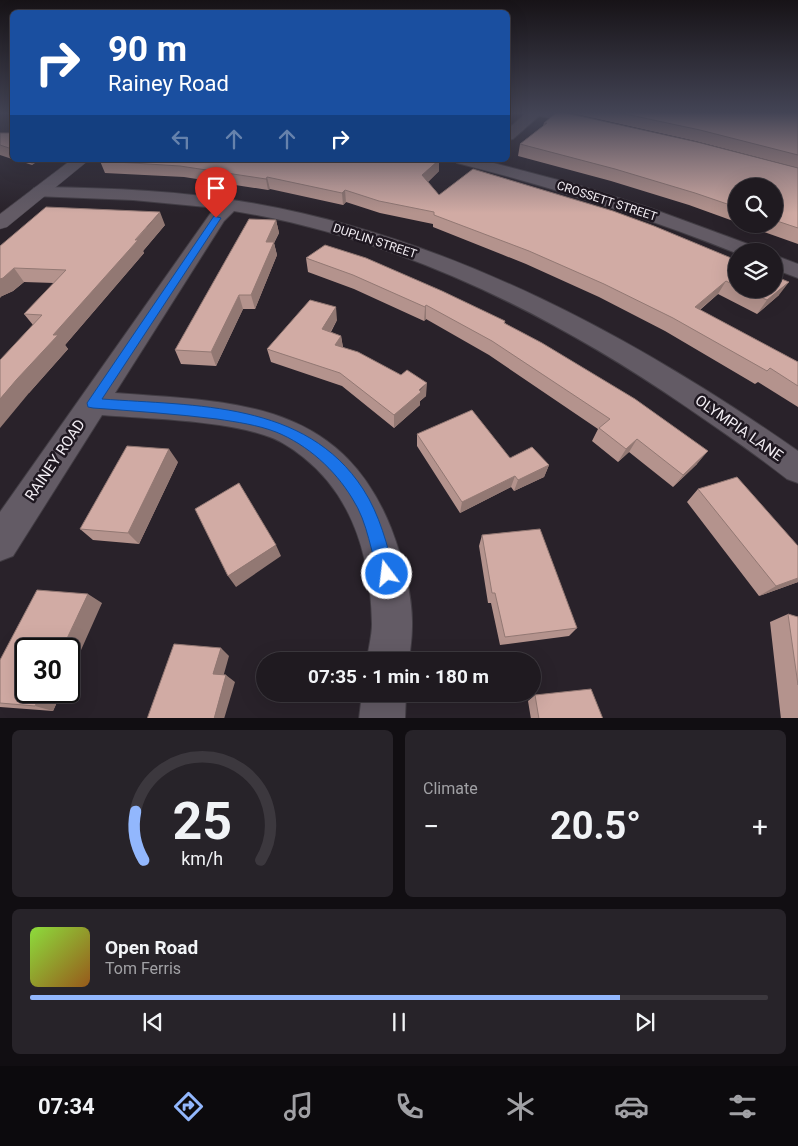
<!DOCTYPE html>
<html lang="en">
<head>
<meta charset="utf-8">
<style>
  :root { --surface:#1f1a20; --page:#272329; --text:#f1f3f6; --muted:#a1a1a5; --line:#3c383e; --accent:#92b7fd }
  body { margin:0; font-family:Roboto,sans-serif; background:var(--page); color:var(--text); height:100vh; display:flex; flex-direction:column; font-size:19px; white-space:nowrap }
  * { box-sizing:border-box; margin:0 }
  p { font-size:16px; color:var(--muted) }
  .icon { flex:none; width:28px; height:28px; fill:none; stroke:currentColor; stroke-width:2; stroke-linecap:round; stroke-linejoin:round }
  .map { position:relative; height:718px; overflow:hidden }
  .sheet { display:flex; flex-direction:column; gap:12px; padding:12px; background:#110e12; flex:1 }
  .sheet>* { flex:none }
  .top-card { position:absolute; left:10px; top:10px; width:500px; height:152px; border-radius:8px; box-shadow:0 5px 20px #0002,0 0 0 1px var(--line); background:#1a4fa0; color:#fff; overflow:hidden }
  .buttons { position:absolute; left:728px; top:178px; display:grid; gap:10px }
  .buttons a { display:grid; place-items:center; width:55px; height:55px; border-radius:50%; background:var(--surface); box-shadow:0 5px 20px #0002,0 0 0 1px var(--line); font-size:25px }
  .speed { position:absolute; left:15px; top:638px; display:flex; gap:10px; font-size:25px; font-weight:700; text-align:center }
  .speed>* { display:grid; place-content:center; width:65px; height:65px; border-radius:50%; background:var(--surface); box-shadow:0 5px 20px #0002,0 0 0 1px var(--line); line-height:1 }
  .speed .limit { border:2px solid #111; border-radius:8px; background:#fff; color:#111 }
  .pin { position:absolute; display:grid; place-items:center; width:42px; height:42px; color:#fff; margin:-51px -21px; border-radius:50% 50% 50% 0; rotate:-45deg; box-shadow:0 0 5px #0007 }
  .pin .icon { rotate:45deg }
  .me { position:absolute; width:55px; margin:-28px; rotate:345deg; stroke-linejoin:round; filter:drop-shadow(0 0 4px #0008) }
  .turn { display:flex; align-items:center; gap:18px; height:105px; padding:0 15px; font-size:22px }
  .turn .icon { width:65px; height:65px; stroke-width:2.5 }
  .turn b { display:block; font-size:35px; line-height:42px }
  .lanes { display:flex; align-items:center; height:48px; padding:0 15px; background:#0003; justify-content:center; gap:25px; direction:ltr }
  .lanes .off { opacity:.35 }
  .big { font-size:38px; font-weight:700; line-height:1.1 }
  .sheet .widget { flex:1; display:flex; flex-direction:column; justify-content:center; gap:8px; min-width:0; padding:0 18px; border-radius:8px; background:var(--page) }
  .sheet .dial { align-items:center; gap:0 }
  .dial svg { height:130px; overflow:visible; fill:none; stroke:var(--line); stroke-width:7; stroke-linecap:round; text-anchor:middle }
  .dial text { fill:var(--text); stroke:none }
  .song { display:flex; align-items:center; gap:15px }
  .cover { width:60px; height:60px; border-radius:8px; background:linear-gradient(135deg,hsl(90 70% 55%),hsl(30 70% 35%)) }
  .played { height:5px; border-radius:2px; background:linear-gradient(90deg,var(--accent) 80%,var(--line) 80%) }
  .keys { display:flex; justify-content:space-around; direction:ltr }
  .heat { display:flex; justify-content:space-between; align-items:center; font-size:28px; direction:ltr }
  .sheet .tiles { flex:1; display:grid; gap:12px; grid-template-columns:1fr 1fr }
  .widget:last-child { grid-column:span 2 }
  .trip { position:absolute; left:256px; top:652px; width:285px; height:50px; border-radius:25px; background:var(--surface); box-shadow:0 5px 20px #0002,0 0 0 1px var(--line); font-weight:700; line-height:50px; text-align:center }
  .tabs { display:flex; height:80px; justify-content:space-around; align-items:center; background:#0c0a0d; color:var(--muted) }
  .tabs .icon { width:35px; height:35px }
  .tabs .on { color:var(--accent) }
  .tabs b { font-size:22px; color:var(--text) }
  .map>svg:first-child { display:block }
  .lines { fill:none; stroke-linecap:round; stroke-linejoin:round }
  .minor-casing { stroke:#423d44; stroke-width:2 }
  .tertiary-casing { stroke:#423d44; stroke-width:1 }
  .minor { fill:#635b65; fill-rule:evenodd }
  .tertiary { fill:#635b65; fill-rule:evenodd }
  .wall { fill:#b4938d }
  .shaded-wall { fill:#927873 }
  .building { fill:#d1aba4; stroke:#927873 }
  .route { fill:#1a73e8; stroke:#114b97 }
  .labels { text-anchor:middle; stroke-width:5; stroke-linejoin:round; paint-order:stroke }
  .far-street-label { font-size:12px; fill:#f2edf3; stroke:#1f1821 }
  .street-label { font-size:15px; fill:#f2edf3; stroke:#1f1821 }
</style>
</head>
<body>
<div class="map">
<svg width="798" height="719" viewBox="0 0 798 719">
  <rect width="100%" height="100%" fill="#29222a"/>
  <g class="lines">
    <!-- minor casing -->
    <g class="minor-casing">
      <path id="minor" d="M527 112H560L594 119 596 122 589 126 539 116 513 139 508 140V129Z
        M454 160H482L577 185 650 208 756 247 759 251H736V253C645 217 552 187 457 163Z
        M40 187C112 188 185 191 257 204 453 239 636 338 798 451V483L787 479C754 453 720 430 685 406 549 313 398 238 234 211L224 221 115 393C233 402 340 400 391 528 402 557 413 596 412 627 412 639 410 650 409 661H367C368 649 372 636 372 624 371 561 354 497 303 457 292 448 278 439 264 435 218 420 151 419 102 415L13 556 0 561V512L210 214 217 208 133 200 34 196 31 192 34 188Z
        M774 255 798 264V278L774 269Z
        M362 694H406L405 719H359Z"/>
    </g>
    <!-- tertiary casing -->
    <g class="tertiary-casing">
      <path id="tertiary" d="M71 160H89L7 227 0 229V214Z"/>
    </g>
    <!-- minor -->
    <use href="#minor" class="minor"/>
    <!-- tertiary -->
    <use href="#tertiary" class="tertiary"/>
  </g>
  <!-- wall -->
  <path class="wall" d="M567 112H798V168L695 141Z
    M544 123 798 168V244L741 224H774V186H736V222L689 205 611 181 518 156 520 144 543 126Z
    M0 133H12V159L0 155Z
    M17 160H39L32 165Z
    M100 161 439 171 428 182 439 195 736 260V289H774L779 295 757 314 718 294 700 310 798 362V407L758 382 755 384 665 331 599 297 526 264 433 227V224L380 213 346 202 343 205 270 189 268 190 184 177 105 173Z
    M276 220 279 233 274 243 277 255 255 309H243L216 366 181 364 175 350Z
    M165 225 143 251 144 253 65 345 68 349 29 393 33 325 24 314 54 283 24 282 13 291 2 296 0 246Z
    M306 258 505 321V323L697 464 673 487 629 452 618 462 592 441 598 429 489 355 426 319 424 321 354 289 308 272Z
    M337 320 331 332 341 336 343 347 426 396 420 401V405L394 428 342 386 271 362 267 349Z
    M417 434 510 458 549 465 544 477 514 491 511 487 460 513 417 446Z
    M178 462 139 544 93 540 80 529Z
    M698 489 798 546V582L759 596 687 502Z
    M482 535 577 628 569 636 500 645 491 603H488L479 546Z
    M102 603 26 691H62L53 711 0 707V660Z
    M788 614 798 617V719H781L770 622Z
    M535 695 603 719H531L528 701Z"/>
  <!-- shaded-wall -->
  <path class="shaded-wall" d="M29 160H39L32 165Z
    M439 160V171L422 187V175Z
    M267 177 270 189 268 190 266 179Z
    M345 190 346 202 343 205 342 193Z
    M160 212 165 225 143 251 144 253 65 345 68 349 29 393 0 428V399L53 335Z
    M276 220 279 233 274 243 277 255 255 309 251 295 266 242Z
    M14 268 24 282 13 291 2 296 0 298V279Z
    M726 281 718 294 687 320 695 307Z
    M789 282 779 295 757 314 767 300Z
    M239 295 243 309 216 366 211 352Z
    M426 305V319L424 321 425 307Z
    M336 307 337 320 324 343 322 329Z
    M341 336 343 349 335 345Z
    M427 383 426 396 420 401V405L394 428V415Z
    M637 439 629 452 618 462 626 449Z
    M169 449 178 462 139 544 128 533Z
    M708 451 697 464 673 487 683 475Z
    M549 465 544 477 514 491 518 480Z
    M515 476 511 487 460 513 462 502Z
    M276 545 281 556 236 587 228 576Z
    M798 578V582L759 596 776 586Z
    M88 594 102 603 69 677V649H62Z
    M221 648 229 656 222 681 213 674Z
    M226 675 235 682 224 719H214Z
    M42 691H62L53 711 35 706Z"/>
  <!-- building -->
  <path class="building" d="M557 112H562L697 142 798 168V228L774 220V186H736V207L695 193 615 169 520 144 547 123H544Z
    M616 112H798V155L700 130Z
    M0 133H12V149L0 145Z
    M101 160H439L422 175 439 195 473 169 613 211 654 226 736 260V286L726 281 695 307 798 362V386L770 368 767 371 673 318 604 284 529 251 434 215V212L379 201 345 190 342 193 267 177 266 179 180 166 100 161Z
    M46 207 160 212 135 240H138L53 335H58L17 379 0 399V360L42 315 24 314 66 270 14 268 3 278 0 279V246Z
    M249 219 276 220 266 242H274L251 295H239L211 352 175 350Z
    M325 245 366 258 442 291 505 321 504 323 542 343 635 399 708 451 683 475 637 439 626 449 599 428 610 419 492 341 426 305 425 307 353 275 306 258Z
    M774 276 789 282 767 300 743 289H774Z
    M310 300 336 307 322 329 341 336 335 345 358 352 401 375 407 370 427 383 419 390 421 392 394 415 340 373 267 349Z
    M472 410 510 458 532 447 549 465 518 480 515 476 462 502 417 434Z
    M127 446 169 449 128 533 80 529Z
    M737 477 798 546V578L776 586 698 489Z
    M239 483 276 545 228 576 195 509Z
    M540 529 577 628 505 637 495 593H492L482 535Z
    M37 590 88 594 62 649H26V691H42L35 706 0 703V660Z
    M788 614 798 617V685Z
    M174 644 221 648 213 674 226 675 214 719H147Z
    M591 689 603 719H539L535 695Z"/>
  <!-- sky -->
  <linearGradient id="sky" x2="0" y2="1"><stop stop-color="#171317"/><stop offset="0.53" stop-color="#434455"/><stop offset="1" stop-color="#434455" stop-opacity="0"/></linearGradient>
  <rect width="798" height="213" fill="url(#sky)"/>
  <!-- route -->
  <path class="route" d="M214 216 221 218 102 399C195 406 306 401 363 489 380 515 387 545 395 574L393 580 387 582 381 580C370 553 369 524 352 498 335 470 308 445 276 432 258 425 237 422 217 419 176 414 134 411 93 408L88 407 87 403Z"/>
  <g class="labels">
    <!-- far-street labels -->
    <g class="far-street-label">
      <text transform="translate(607 201) rotate(18)" y="4">CROSSETT STREET</text>
      <text transform="translate(375 241) rotate(18)" y="4">DUPLIN STREET</text>
    </g>
    <!-- street labels -->
    <g class="street-label">
      <text transform="translate(739 428) rotate(35)" y="5">OLYMPIA LANE</text>
      <text transform="translate(55 460) rotate(-56)" y="5">RAINEY ROAD</text>
    </g>
  </g>
</svg>
<div class="buttons">
<a><svg class="icon" aria-label="search" viewBox="0 0 24 24"><circle cx="10" cy="10" r="6"/><path d="M15 15l6 6"/></svg></a>
<a><svg class="icon" aria-label="layers" viewBox="0 0 24 24"><path d="M12 4l9 5-9 5-9-5zM3 14l9 5 9-5"/></svg></a>
</div>
<div class="speed"><div class="limit">30</div></div>
<div class="pin" style="left:216px;top:218px;background:#d93025"><svg class="icon" aria-label="arrive" viewBox="0 0 24 24"><path d="M6 21V4h12l-3 4 3 4H6"/></svg></div>
<svg class="me" style="left:387px;top:574px" viewBox="-20 -20 40 40"><circle r="17" fill="#1a73e8" stroke="#fff" stroke-width="3"/><path d="M0-11L8 9 0 5-8 9z" fill="#fff"/></svg>
<div class="trip">07:35 · 1 min · 180 m</div>
<div class="top-card">
<div class="turn"><svg class="icon" aria-label="right" viewBox="0 0 24 24"><path d="M7 20v-9h11M14 6l5 5-5 5"/></svg><div><b>90 m</b>Rainey Road</div></div>
<div class="lanes"><svg class="icon off" aria-label="left" viewBox="0 0 24 24"><path d="M17 20v-9H6M10 6l-5 5 5 5"/></svg><svg class="icon off" aria-label="ahead" viewBox="0 0 24 24"><path d="M12 20V5M6 11l6-6 6 6"/></svg><svg class="icon off" aria-label="ahead" viewBox="0 0 24 24"><path d="M12 20V5M6 11l6-6 6 6"/></svg><svg class="icon" aria-label="right" viewBox="0 0 24 24"><path d="M7 20v-9h11M14 6l5 5-5 5"/></svg></div>
</div>
</div>
<section class="sheet">
<div class="tiles">
<div class="widget dial"><svg viewBox="0 0 100 80">
<path d="M14 69A42 42 0 1 1 86 69"/>
<path d="M14 69A42 42 0 0 1 9 39" stroke="#92b7fd"/>
<text x="50" y="56" font-size="32" font-weight="700">25</text>
<text x="50" y="72" font-size="11">km/h</text>
</svg></div>
<div class="widget"><p>Climate</p>
<div class="heat"><a>−</a><b class="big">20.5°</b><a>+</a></div>
</div>
<div class="widget">
<div class="song"><i class="cover"></i><div><b>Open Road</b><p>Tom Ferris</p></div></div>
<div class="played"></div>
<div class="keys"><svg class="icon" aria-label="previous" viewBox="0 0 24 24"><path d="M18 5L8 12l10 7zM5 5v14"/></svg><svg class="icon" aria-label="pause" viewBox="0 0 24 24"><path d="M8 5v14M16 5v14"/></svg><svg class="icon" aria-label="next" viewBox="0 0 24 24"><path d="M6 5l10 7-10 7zM19 5v14"/></svg></div>
</div>
</div>
</section>
<nav class="tabs">
<b>07:34</b>
<svg class="icon on" aria-label="directions" viewBox="0 0 24 24"><path d="M12 3l9 9-9 9-9-9zM9 14v-3h6M13 9l2 2-2 2"/></svg>
<svg class="icon" aria-label="music" viewBox="0 0 24 24"><path d="M9 18V5l10-2v13"/><circle cx="6" cy="18" r="3"/><circle cx="16" cy="16" r="3"/></svg>
<svg class="icon" aria-label="phone" viewBox="0 0 24 24"><path d="M5 4h4l2 5-3 2q2 4 5 5l2-3 5 2v4C11 20 4 13 5 4z"/></svg>
<svg class="icon" aria-label="climate" viewBox="0 0 24 24"><path d="M12 3v18M4 7l16 10M4 17L20 7"/></svg>
<svg class="icon" aria-label="car" viewBox="0 0 24 24"><path d="M5 17H2v-5l4-1 3-4h7l3 4 3 1v5h-3M9 17h6M6 11h13"/><circle cx="7" cy="17" r="2"/><circle cx="17" cy="17" r="2"/></svg>
<svg class="icon" aria-label="filters" viewBox="0 0 24 24"><path d="M4 7h16M4 17h16"/><circle cx="9" cy="7" r="2"/><circle cx="15" cy="17" r="2"/></svg>
</nav>
</body>
</html>
